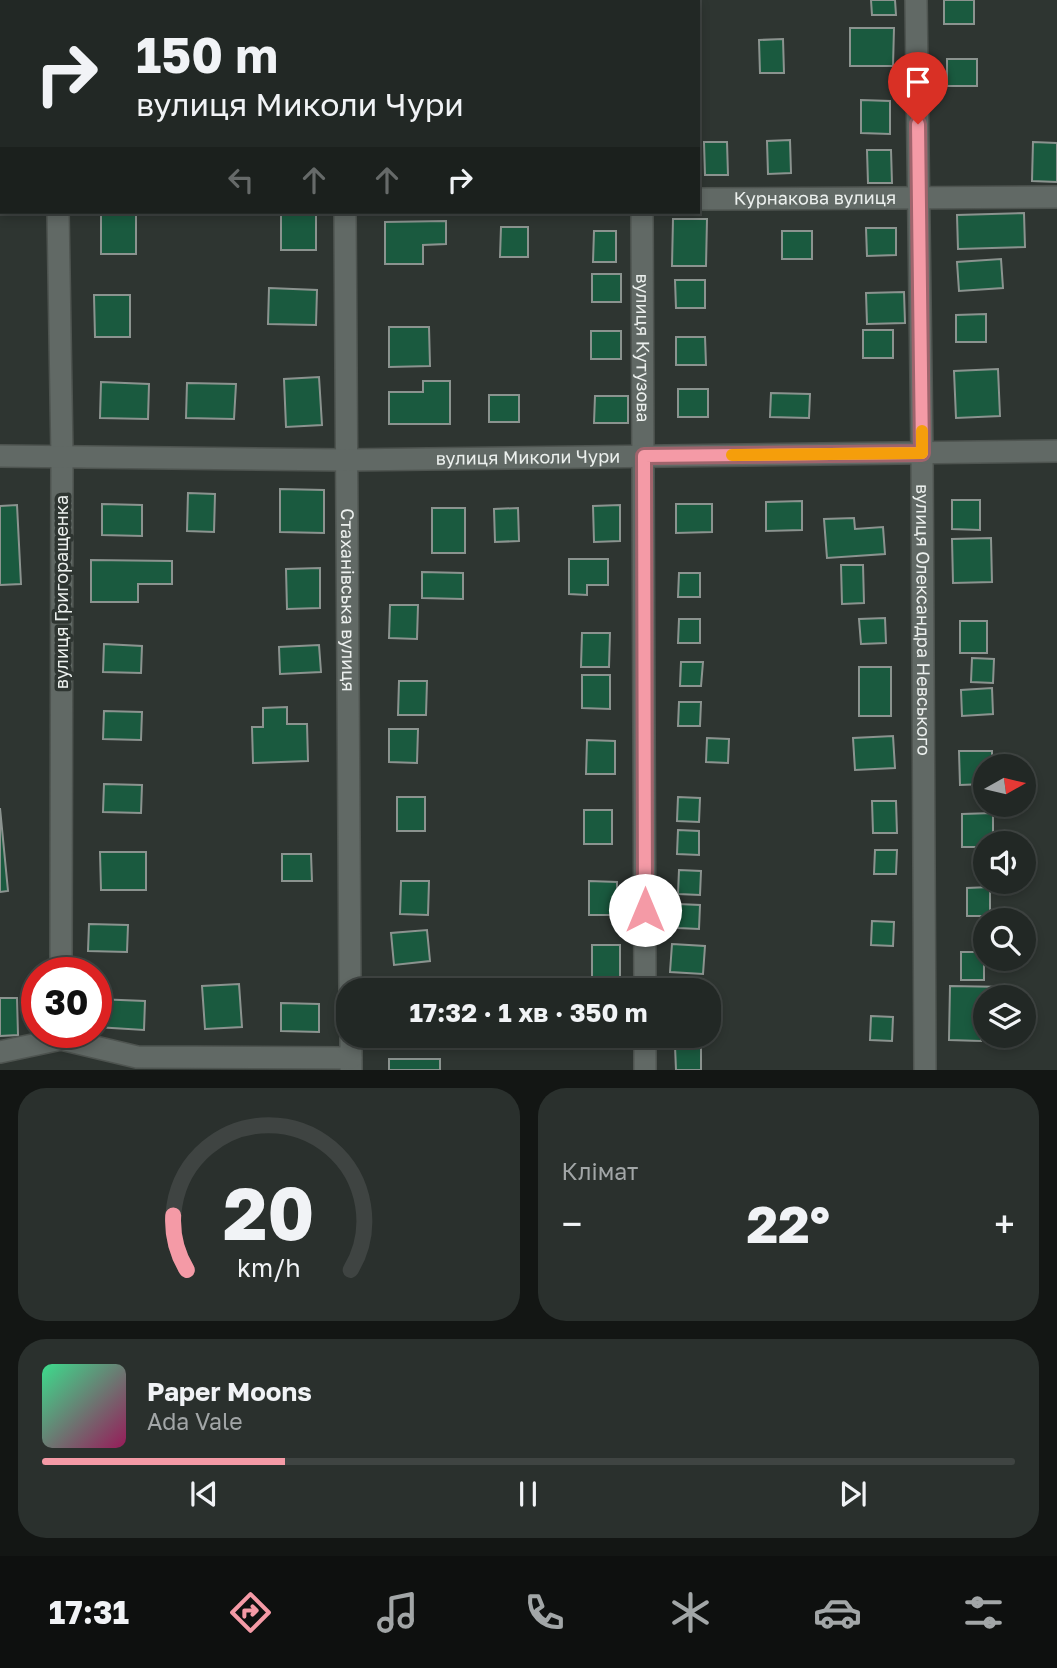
<!DOCTYPE html>
<html lang="uk">
<head>
<meta charset="utf-8">
<style>
  :root { --surface:#222825; --page:#2a302d; --text:#f1f3f6; --muted:#a2a6a7; --line:#3f4442; --accent:#f49aa6 }
  body { margin:0; font-family:"Golos Text",sans-serif; background:var(--page); color:var(--text); height:100vh; display:flex; flex-direction:column; font-size:26px; white-space:nowrap }
  * { box-sizing:border-box; margin:0 }
  p { font-size:23px; color:var(--muted) }
  .icon { flex:none; width:38px; height:38px; fill:none; stroke:currentColor; stroke-width:2; stroke-linecap:round; stroke-linejoin:round }
  .map { position:relative; height:1070px; overflow:hidden }
  .drawer { display:flex; flex-direction:column; gap:18px; padding:18px; background:#131614; flex:1 }
  .drawer>* { flex:none }
  .banner { position:absolute; left:0px; top:0px; width:700px; height:214px; box-shadow:0 4px 10px #0003,0 0 0 2px var(--line); background:#222825; color:var(--text); overflow:hidden }
  .needle { width:46px; rotate:82deg }
  .fabs { position:absolute; left:973px; top:754px; display:grid; gap:14px }
  .fabs a { display:grid; place-items:center; width:63px; height:63px; border-radius:50%; background:var(--surface); box-shadow:0 4px 10px #0003,0 0 0 2px var(--line); font-size:35px }
  .speed { position:absolute; left:21px; top:957px; display:flex; gap:14px; font-size:35px; font-weight:700; text-align:center }
  .speed>* { display:grid; place-content:center; width:91px; height:91px; border-radius:50%; background:var(--surface); box-shadow:0 4px 10px #0003,0 0 0 2px var(--line); line-height:1 }
  .speed .limit { border:10px solid #d22; background:#fff; color:#111 }
  .pin { position:absolute; display:grid; place-items:center; width:60px; height:60px; color:#fff; margin:-72px -30px; border-radius:50% 50% 50% 0; rotate:-45deg; box-shadow:0 0 7px #0007 }
  .pin .icon { rotate:45deg }
  .me { position:absolute; width:77px; margin:-38px; rotate:0deg; stroke-linejoin:round; filter:drop-shadow(0 0 5px #0008) }
  .turn { display:flex; align-items:center; gap:24px; height:147px; padding:0 21px; font-size:32px }
  .turn .icon { width:91px; height:91px; stroke-width:2.5 }
  .turn b { display:block; font-size:49px; line-height:60px }
  .lanes { display:flex; align-items:center; height:66px; padding:0 21px; background:#0003; justify-content:center; gap:35px; direction:ltr }
  .lanes .off { opacity:.35 }
  .big { font-size:52px; font-weight:700; line-height:1.1 }
  .drawer .card { flex:1; display:flex; flex-direction:column; justify-content:center; gap:10px; min-width:0; padding:0 24px; border-radius:28px; background:var(--page) }
  .drawer .dial { align-items:center; gap:0 }
  .dial svg { height:182px; overflow:visible; fill:none; stroke:var(--line); stroke-width:7; stroke-linecap:round; text-anchor:middle }
  .dial text { fill:var(--text); stroke:none }
  .song { display:flex; align-items:center; gap:21px }
  .cover { width:84px; height:84px; border-radius:10px; background:linear-gradient(135deg,hsl(150 70% 55%),hsl(330 70% 35%)) }
  .played { height:7px; border-radius:4px; background:linear-gradient(90deg,var(--accent) 25%,var(--line) 25%) }
  .keys { display:flex; justify-content:space-around; direction:ltr }
  .heat { display:flex; justify-content:space-between; align-items:center; font-size:38px; direction:ltr }
  .drawer .tiles { flex:1; display:grid; gap:18px; grid-template-columns:1fr 1fr }
  .card:last-child { grid-column:span 2 }
  .trip { position:absolute; left:336px; top:978px; width:385px; height:70px; border-radius:28px; background:var(--surface); box-shadow:0 4px 10px #0003,0 0 0 2px var(--line); font-weight:700; line-height:70px; text-align:center }
  .tabs { display:flex; height:112px; justify-content:space-around; align-items:center; background:#0e100f; color:var(--muted) }
  .tabs .icon { width:49px; height:49px }
  .tabs .selected { color:var(--accent) }
  .tabs b { font-size:32px; color:var(--text) }
  .map>svg:first-child { display:block }
  .building { fill:#1a5a3f; stroke:#8b938f; stroke-width:2 }
  .lines { fill:none; stroke-linecap:round; stroke-linejoin:round }
  .minor-casing { stroke:#4e5450; stroke-width:24 }
  .minor { stroke:#616965; stroke-width:21 }
  .route-casing { stroke:#9f646c; stroke-width:18 }
  .route { stroke:#f49aa6; stroke-width:12 }
  .slow { stroke:#f59e0b; stroke-width:12 }
  .labels { text-anchor:middle; stroke-width:7; stroke-linejoin:round; paint-order:stroke }
  .street-label { font-size:18px; fill:#ecf0ee; stroke:#2e3531 }
</style>
</head>
<body>
<div class="map">
<svg width="1057" height="1070" viewBox="0 0 1057 1070">
  <rect width="100%" height="100%" fill="#2e3531"/>
  <!-- building -->
  <path class="building" d="M871 0H895L896 15H872Z
    M944 0H974V24H944Z
    M850 28H894L893 66H850Z
    M783 39 784 73H760L759 40Z
    M947 59H977V86H947Z
    M0 78H2V138H0Z
    M861 100 890 101V134L861 133Z
    M790 140 791 173 768 174 767 141Z
    M704 142H727L728 175H705Z
    M1033 142 1057 143V182L1032 181Z
    M867 150H891L892 183H868Z
    M101 212H136V254H101Z
    M281 212H316V250H281Z
    M1024 213 1025 247 958 249 957 215Z
    M673 219H707L706 266H672Z
    M446 221V244L423 245V264H385V222Z
    M501 227H528V257H500Z
    M866 228H896V255L867 256Z
    M594 231H616V262H593Z
    M782 231H812V259H782Z
    M1001 259 1003 288 959 291 957 262Z
    M592 274H621V302H592Z
    M675 280H705V308H676Z
    M269 288 317 290 316 325 268 324Z
    M904 292 905 323 867 324 866 293Z
    M94 295H130V337H95Z
    M986 314V342H956V315Z
    M389 327H429L430 366 389 367Z
    M863 330H893V358H863Z
    M591 331H621V359H591Z
    M676 337H705L706 365H676Z
    M998 369 1000 416 956 418 954 371Z
    M319 377 322 425 286 427 284 379Z
    M423 381H450V424H389V392H423Z
    M101 382 149 384 148 419 100 418Z
    M187 383 236 384 234 419 186 418Z
    M678 389H708V417H678Z
    M771 393 810 394 809 418 770 417Z
    M489 395H519V422H489Z
    M595 396H628V423H594Z
    M280 489 324 490V533L280 532Z
    M188 493 215 494 214 532 187 531Z
    M952 500H980V530L952 529Z
    M802 501V530L766 531V502Z
    M102 504 142 505V536L102 535Z
    M676 504H712V532L676 533Z
    M17 505 21 584 0 585V506Z
    M620 505V541L594 542 593 506Z
    M432 508H465V553H432Z
    M518 508 519 541 495 542 494 509Z
    M854 518 855 529 883 527 885 554 827 558 824 519Z
    M991 538 992 582 953 583 952 539Z
    M569 559H608V585H587V595L569 594Z
    M91 560 172 561V584H138V602H91Z
    M841 565H863L864 603 842 604Z
    M320 568V608L287 609 286 569Z
    M422 572 463 573V599L422 598Z
    M679 573H700V597H678Z
    M390 605H418L417 639 389 638Z
    M885 618 886 643 861 644 859 619Z
    M679 619H700V643H678Z
    M960 621H987V653H960Z
    M582 633H610L609 667H581Z
    M104 644 142 646 141 673 103 672Z
    M319 645 321 672 280 674 279 647Z
    M972 658 994 659 993 683 971 682Z
    M681 662H703L701 686H680Z
    M859 667H891V716H859Z
    M582 675H610V709L582 708Z
    M399 681H427L426 715H398Z
    M992 688 993 714 962 716 961 690Z
    M679 702H701L700 726H678Z
    M287 707V724H307L308 761 253 763 252 727H263V708Z
    M104 711 142 712 141 740 103 739Z
    M389 729H418L417 763 389 762Z
    M893 736 895 768 855 770 853 738Z
    M707 738 729 739 728 763 706 762Z
    M587 740 615 741V774H586Z
    M959 751H992V766H985V784L960 785Z
    M104 784 142 785 141 813 103 812Z
    M397 797H425V831H397Z
    M678 797 700 798 699 822 677 821Z
    M872 801H896L897 833H873Z
    M0 808 8 891 0 892Z
    M584 810H612V844H584Z
    M993 813V844H985V847H962V814Z
    M678 830 699 831V855L677 854Z
    M875 850H897L896 874H874Z
    M100 852H146V890H101Z
    M282 854H311L312 881H282Z
    M679 870 701 871 700 895 678 894Z
    M401 881H429L428 915 400 914Z
    M589 881 617 882V915H589Z
    M990 887V916H967V888Z
    M678 904 700 905 699 929 678 928Z
    M872 921 894 922 893 946 871 945Z
    M89 924 128 925 127 952 88 951Z
    M427 930 430 961 394 965 391 933Z
    M672 944 705 946 703 974 670 972Z
    M592 945H620V978H592Z
    M961 952H984V980H961Z
    M239 984 242 1027 205 1029 202 986Z
    M950 986 1007 987V998H985V1014H982L981 1041 949 1040Z
    M0 998H17L18 1035 0 1036Z
    M96 999 145 1001 144 1030 96 1027Z
    M281 1003 319 1004V1032L281 1031Z
    M871 1016 893 1017 892 1041 870 1040Z
    M397 1036H423V1048L397 1047Z
    M582 1036H610V1049L582 1048Z
    M701 1045V1070H676L675 1046Z
    M389 1059H440V1070H389Z"/>
  <g class="lines">
    <!-- minor casing -->
    <g class="minor-casing">
      <g id="minor">
        <path d="M55 0V2"/>
        <path d="M344 0V2"/>
        <path id="s1" d="M916 0 922 453 925 1070"/>
        <path id="s2" d="M698 199 1057 197"/>
        <path d="M58 212 62 456 61 973"/>
        <path id="s3" d="M345 212 350 990"/>
        <path id="s4" d="M642 212 645 990"/>
        <path id="s5" d="M0 456 346 460 1057 451"/>
        <path d="M351 1036V1070"/>
        <path d="M645 1036V1070"/>
        <path d="M0 1052 61 1039 137 1057 351 1058"/>
      </g>
    </g>
    <!-- minor -->
    <use href="#minor" class="minor"/>
  </g>
  <g class="lines">
    <!-- route casing -->
    <g class="route-casing">
      <path id="route" d="M645 910 644 456 922 453 918 124"/>
    </g>
    <!-- route -->
    <use href="#route" class="route"/>
    <!-- slow -->
    <path class="slow" d="M732 455 922 453V431"/>
  </g>
  <g class="labels">
    <!-- street labels -->
    <g class="street-label">
      <text dy="6" stroke="none"><textPath href="#s2" startOffset="117">Курнакова вулиця</textPath></text>
      <text dy="6" stroke="none"><textPath href="#s4" startOffset="136">вулиця Кутузова</textPath></text>
      <text dy="6" stroke="none"><textPath href="#s5" startOffset="528">вулиця Миколи Чури</textPath></text>
      <text transform="translate(62 592) rotate(-90)" y="6">вулиця Григоращенка</text>
      <text dy="6" stroke="none"><textPath href="#s3" startOffset="388">Стаханівська вулиця</textPath></text>
      <text dy="6" stroke="none"><textPath href="#s1" startOffset="620">вулиця Олександра Невського</textPath></text>
    </g>
  </g>
</svg>
<div class="fabs">
<a><svg class="needle" viewBox="-14 -14 28 28"><path d="M0-13l5 13h-10z" fill="#e53935"/><path d="M0 13l5-13h-10z" fill="#a2a6a7"/></svg></a>
<a><svg class="icon" aria-label="sound" viewBox="0 0 24 24"><path d="M4 9h4l5-4v14l-5-4H4zM17 9q2 3 0 6"/></svg></a>
<a><svg class="icon" aria-label="search" viewBox="0 0 24 24"><circle cx="10" cy="10" r="6"/><path d="M15 15l6 6"/></svg></a>
<a><svg class="icon" aria-label="layers" viewBox="0 0 24 24"><path d="M12 4l9 5-9 5-9-5zM3 14l9 5 9-5"/></svg></a>
</div>
<div class="speed"><div class="limit">30</div></div>
<div class="pin" style="left:918px;top:124px;background:#d93025"><svg class="icon" aria-label="arrive" viewBox="0 0 24 24"><path d="M6 21V4h12l-3 4 3 4H6"/></svg></div>
<svg class="me" style="left:645px;top:910px" viewBox="-20 -20 40 40"><circle r="19" fill="#fff"/><path d="M0-13L10 11 0 6-10 11z" fill="#f49aa6"/></svg>
<div class="trip">17:32 · 1 хв · 350 m</div>
<div class="banner">
<div class="turn"><svg class="icon" aria-label="right" viewBox="0 0 24 24"><path d="M7 20v-9h11M14 6l5 5-5 5"/></svg><div><b>150 m</b>вулиця Миколи Чури</div></div>
<div class="lanes"><svg class="icon off" aria-label="left" viewBox="0 0 24 24"><path d="M17 20v-9H6M10 6l-5 5 5 5"/></svg><svg class="icon off" aria-label="ahead" viewBox="0 0 24 24"><path d="M12 20V5M6 11l6-6 6 6"/></svg><svg class="icon off" aria-label="ahead" viewBox="0 0 24 24"><path d="M12 20V5M6 11l6-6 6 6"/></svg><svg class="icon" aria-label="right" viewBox="0 0 24 24"><path d="M7 20v-9h11M14 6l5 5-5 5"/></svg></div>
</div>
</div>
<section class="drawer">
<div class="tiles">
<div class="card dial"><svg viewBox="0 0 100 80">
<path d="M14 69A42 42 0 1 1 86 69"/>
<path d="M14 69A42 42 0 0 1 8 45" stroke="#f49aa6"/>
<text x="50" y="56" font-size="32" font-weight="700">20</text>
<text x="50" y="72" font-size="11">km/h</text>
</svg></div>
<div class="card"><p>Клімат</p>
<div class="heat"><a>−</a><b class="big">22°</b><a>+</a></div>
</div>
<div class="card">
<div class="song"><i class="cover"></i><div><b>Paper Moons</b><p>Ada Vale</p></div></div>
<div class="played"></div>
<div class="keys"><svg class="icon" aria-label="previous" viewBox="0 0 24 24"><path d="M18 5L8 12l10 7zM5 5v14"/></svg><svg class="icon" aria-label="pause" viewBox="0 0 24 24"><path d="M8 5v14M16 5v14"/></svg><svg class="icon" aria-label="next" viewBox="0 0 24 24"><path d="M6 5l10 7-10 7zM19 5v14"/></svg></div>
</div>
</div>
</section>
<nav class="tabs">
<b>17:31</b>
<svg class="icon selected" aria-label="directions" viewBox="0 0 24 24"><path d="M12 3l9 9-9 9-9-9zM9 14v-3h6M13 9l2 2-2 2"/></svg>
<svg class="icon" aria-label="music" viewBox="0 0 24 24"><path d="M9 18V5l10-2v13"/><circle cx="6" cy="18" r="3"/><circle cx="16" cy="16" r="3"/></svg>
<svg class="icon" aria-label="phone" viewBox="0 0 24 24"><path d="M5 4h4l2 5-3 2q2 4 5 5l2-3 5 2v4C11 20 4 13 5 4z"/></svg>
<svg class="icon" aria-label="climate" viewBox="0 0 24 24"><path d="M12 3v18M4 7l16 10M4 17L20 7"/></svg>
<svg class="icon" aria-label="car" viewBox="0 0 24 24"><path d="M5 17H2v-5l4-1 3-4h7l3 4 3 1v5h-3M9 17h6M6 11h13"/><circle cx="7" cy="17" r="2"/><circle cx="17" cy="17" r="2"/></svg>
<svg class="icon" aria-label="filters" viewBox="0 0 24 24"><path d="M4 7h16M4 17h16"/><circle cx="9" cy="7" r="2"/><circle cx="15" cy="17" r="2"/></svg>
</nav>
</body>
</html>
